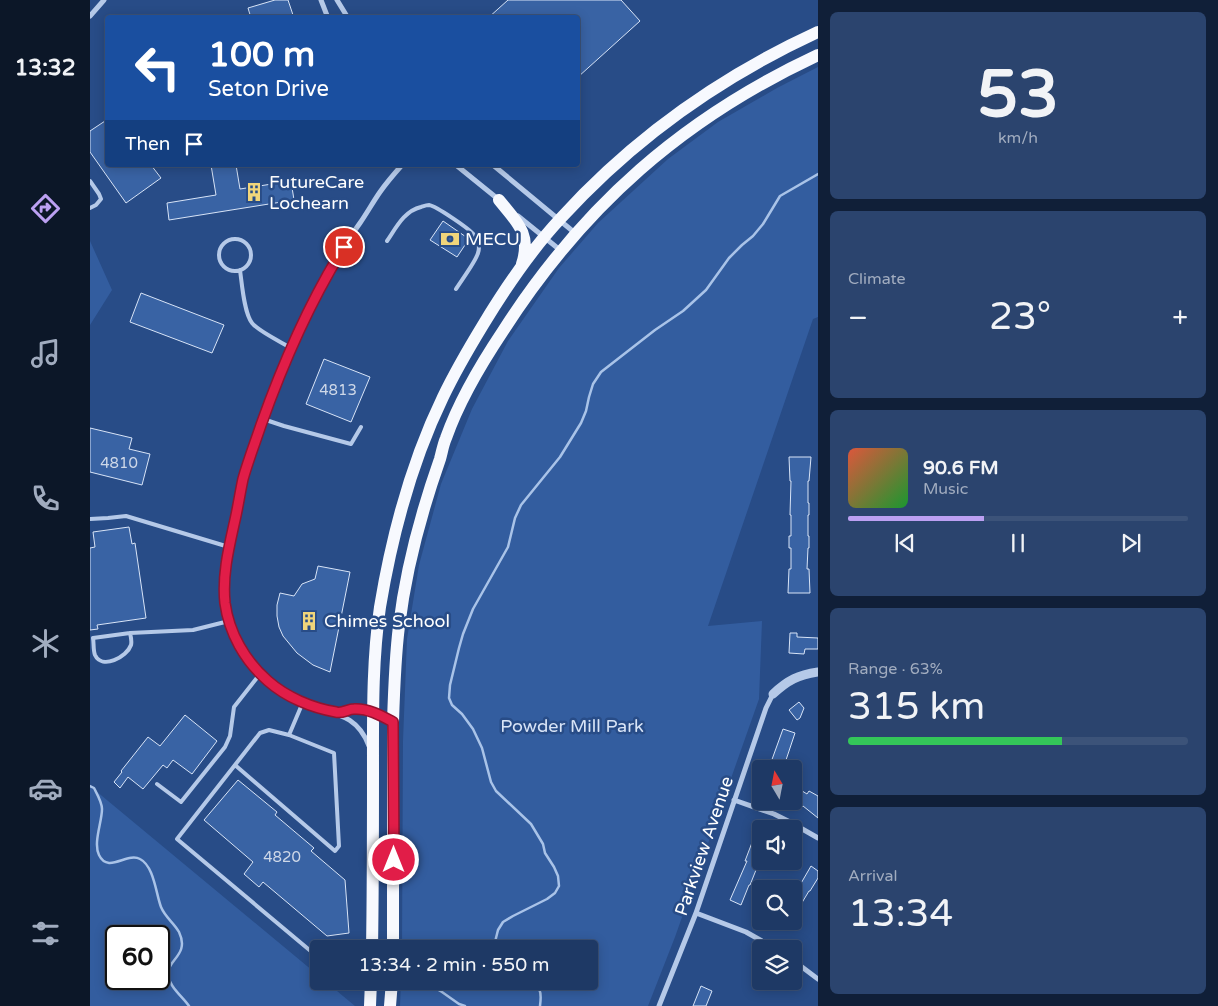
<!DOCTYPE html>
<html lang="en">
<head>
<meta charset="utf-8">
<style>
  :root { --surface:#1e3965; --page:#2b446e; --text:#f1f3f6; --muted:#a1acbf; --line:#3c5379; --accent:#bca0f2 }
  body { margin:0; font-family:"Varela Round",sans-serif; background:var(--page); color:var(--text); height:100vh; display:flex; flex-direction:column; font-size:19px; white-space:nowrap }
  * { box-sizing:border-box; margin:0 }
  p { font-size:16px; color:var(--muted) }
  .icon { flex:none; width:28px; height:28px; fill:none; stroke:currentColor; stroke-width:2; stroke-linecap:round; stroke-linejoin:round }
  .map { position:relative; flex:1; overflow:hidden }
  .panel { display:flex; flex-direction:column; gap:12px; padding:12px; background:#101f38; width:400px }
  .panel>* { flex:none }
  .top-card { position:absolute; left:15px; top:15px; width:475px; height:152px; border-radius:5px; box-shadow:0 2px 12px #0003,0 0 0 1px var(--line); background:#1a4fa0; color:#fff; overflow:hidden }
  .needle { width:32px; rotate:350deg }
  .tools { position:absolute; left:662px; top:760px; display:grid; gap:10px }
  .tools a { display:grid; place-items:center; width:50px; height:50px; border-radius:5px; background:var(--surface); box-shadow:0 2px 12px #0003,0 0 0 1px var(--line); font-size:25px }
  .speed { position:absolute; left:15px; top:925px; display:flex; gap:10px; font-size:25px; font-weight:700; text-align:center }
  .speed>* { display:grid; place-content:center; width:65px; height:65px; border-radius:50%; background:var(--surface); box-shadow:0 2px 12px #0003,0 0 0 1px var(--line); line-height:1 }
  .speed .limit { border:2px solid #111; border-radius:8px; background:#fff; color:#111 }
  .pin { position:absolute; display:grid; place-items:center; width:42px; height:42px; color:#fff; margin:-21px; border:2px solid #fff; border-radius:50%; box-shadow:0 1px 5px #0007 }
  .me { position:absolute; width:55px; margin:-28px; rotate:0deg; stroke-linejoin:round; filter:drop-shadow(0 0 4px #0008) }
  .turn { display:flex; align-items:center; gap:18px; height:105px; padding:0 20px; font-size:22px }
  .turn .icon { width:65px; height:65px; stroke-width:2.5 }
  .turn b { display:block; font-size:35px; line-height:42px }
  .then { display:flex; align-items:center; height:48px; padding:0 20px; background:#0003; gap:10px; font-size:19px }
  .big { font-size:38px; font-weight:600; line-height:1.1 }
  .panel .widget { flex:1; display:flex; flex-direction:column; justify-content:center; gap:8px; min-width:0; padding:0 18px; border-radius:8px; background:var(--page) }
  .panel .dial { align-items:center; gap:0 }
  .dial b { font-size:65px; line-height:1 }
  .song { display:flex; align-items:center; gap:15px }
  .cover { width:60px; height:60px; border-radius:8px; background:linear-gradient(135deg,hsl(10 70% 55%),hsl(130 70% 35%)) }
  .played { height:5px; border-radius:2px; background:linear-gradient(90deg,var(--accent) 40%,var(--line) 40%) }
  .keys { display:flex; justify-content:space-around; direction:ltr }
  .heat { display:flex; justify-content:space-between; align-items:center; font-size:28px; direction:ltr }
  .charge { height:8px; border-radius:4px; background:linear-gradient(90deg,#34c759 63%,var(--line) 0) }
  .trip { position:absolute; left:220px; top:940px; width:288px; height:50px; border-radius:5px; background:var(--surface); box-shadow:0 2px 12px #0003,0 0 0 1px var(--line); font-weight:600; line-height:50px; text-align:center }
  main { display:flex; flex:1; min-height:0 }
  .tab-bar { display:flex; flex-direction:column; width:90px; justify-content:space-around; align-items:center; background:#0c1728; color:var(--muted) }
  .tab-bar .icon { width:35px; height:35px }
  .tab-bar .on { color:var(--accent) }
  .tab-bar b { font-size:22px; color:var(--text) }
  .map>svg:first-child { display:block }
  .green { fill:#335d9f; fill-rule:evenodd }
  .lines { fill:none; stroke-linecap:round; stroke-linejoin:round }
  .stream { stroke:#a9c3e8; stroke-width:2.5 }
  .building { fill:#3963a4; stroke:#d8e4f7 }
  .service { stroke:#b5c9e8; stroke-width:4 }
  .minor { stroke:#b5c9e8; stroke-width:5 }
  .tertiary { stroke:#b5c9e8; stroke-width:9 }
  .primary { stroke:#f7f9fe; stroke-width:12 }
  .route-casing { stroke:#92132f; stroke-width:12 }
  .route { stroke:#e11d48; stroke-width:9 }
  .labels { text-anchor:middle; stroke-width:5; stroke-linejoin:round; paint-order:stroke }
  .number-label { font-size:15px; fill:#ced8e8 }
  .poi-label { font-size:18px; fill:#fff; stroke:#284c87; text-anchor:start }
  .park-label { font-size:18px; fill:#d8e4f7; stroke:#284c87 }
  .street-label { font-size:18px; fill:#fff; stroke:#284c87 }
</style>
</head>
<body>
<main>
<nav class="tab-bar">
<b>13:32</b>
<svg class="icon on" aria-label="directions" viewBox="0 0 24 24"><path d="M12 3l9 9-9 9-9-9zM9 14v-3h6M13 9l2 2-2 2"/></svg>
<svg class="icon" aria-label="music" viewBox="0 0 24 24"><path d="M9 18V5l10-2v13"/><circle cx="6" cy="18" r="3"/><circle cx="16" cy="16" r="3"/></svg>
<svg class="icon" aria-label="phone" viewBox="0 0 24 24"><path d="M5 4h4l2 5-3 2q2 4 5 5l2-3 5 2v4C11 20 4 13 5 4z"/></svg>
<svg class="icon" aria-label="climate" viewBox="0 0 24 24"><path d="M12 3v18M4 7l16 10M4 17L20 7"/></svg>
<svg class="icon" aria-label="car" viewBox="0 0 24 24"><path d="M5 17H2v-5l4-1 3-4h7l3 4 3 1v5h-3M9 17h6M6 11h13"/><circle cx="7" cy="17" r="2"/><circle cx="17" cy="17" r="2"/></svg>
<svg class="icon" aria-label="filters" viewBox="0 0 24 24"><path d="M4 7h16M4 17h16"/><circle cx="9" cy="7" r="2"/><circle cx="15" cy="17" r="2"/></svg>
</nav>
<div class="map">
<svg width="728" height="1006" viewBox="0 0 728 1006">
  <rect width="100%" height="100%" fill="#284c87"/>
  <!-- green -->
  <path class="green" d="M728 67V317L723 319 618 626 672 621 669 699 585 937 558 1006H310L311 981H499V949H312L313 741 317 639 329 565 351 484 382 409 418 341 469 268 508 223 578 159 628 122 687 88Z
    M0 241 22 290 0 325Z
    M0 786 229 976V981H235L265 1006H0ZM26 936H69V979H26Z"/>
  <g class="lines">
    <!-- stream -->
    <path class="stream" d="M0 786 4 788C7 794 12 802 12 809 12 822 3 843 9 855 18 874 37 852 50 859 64 866 66 894 71 907 75 917 84 923 89 932 100 955 77 960 78 974 79 987 92 996 99 1006
      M405 949V942L408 930 413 922 423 916 457 899 465 893 469 886 468 876 464 867 455 853 453 844 441 824 406 791 401 782 392 748 383 729 372 714 362 705 359 698 360 685 369 648 373 634 383 609 418 547 425 518 431 505 470 457 491 423 496 411 499 397 503 384 511 372 565 330 593 311 616 290 639 258 652 245 663 236 673 224 690 196 728 174
      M333 981 352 992 369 1004 375 1006
      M436 981C451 986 452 991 450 1006"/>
  </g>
  <!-- building -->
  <path class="building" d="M185 0H198L204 18H161L158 8Z
    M418 0H531L550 21 488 77V18H398Z
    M18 119V165H61L71 178 36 203 0 152V131Z
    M121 165H146L150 189 201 181 204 200 79 220 77 203 126 195Z
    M353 221 379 239 367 257 340 240Z
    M51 293 134 325 122 353 40 322Z
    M234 359 280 377 261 422 216 404Z
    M0 428 42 438 39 449 60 454 52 485 0 472Z
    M699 457H721L719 481H718V503H719V515H718V536H719V548H718L717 569H719L720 593H698L699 569H701V548H699V536H701V515H700L701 481H700Z
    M39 527 42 544 45 543 56 618 7 625 8 629 0 630V548L5 547 3 532Z
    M228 566 260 572 240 672 223 665 207 653 193 636 189 627 187 616V605L190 593 204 596 212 584 225 579Z
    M700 633H707V637L728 638V649H715L714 654 699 653Z
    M709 702 714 708 710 718 707 720 699 710Z
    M95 715 127 741 102 774 83 760 77 768 73 765 53 789 38 777 30 788 24 782 32 772 31 771 58 737 70 746Z
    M693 729 705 733 693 769H691L680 765Z
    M148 780 187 812 185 815 224 848 221 851 255 880 259 933 237 936 173 882 169 887 154 874 163 862 114 820Z
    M709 789 717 794 719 791 728 796V818L713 806 711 808 702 802 704 801V797Z
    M663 840 671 843V853L667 864 668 865 660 885H659L651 905 640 900 657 861H655Z
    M721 866 728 871V878L720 891H719L704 916V892L709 884 710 885Z
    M611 986 622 991 616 1006H603Z"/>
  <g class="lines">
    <!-- service -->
    <path class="service" d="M0 181 9 194 11 199 6 205 0 208
      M129 255a16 16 0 1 1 32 0a16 16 0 1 1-32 0Z
      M297 241C306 228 314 211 331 207 334 206 336 205 339 205 346 206 380 229 384 235 388 240 390 247 388 253 386 261 371 281 366 289
      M150 270C152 284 154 313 162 323 168 331 191 342 201 348
      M173 419 194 426 261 444 271 427
      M0 519 18 518 36 516 139 547
      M40 633C41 637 42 641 41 645 37 657 12 670 5 655 3 650 4 643 3 638L40 633 103 630 139 621
      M213 702 199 735 179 730 170 733 87 839 229 958
      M145 765 245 851 249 846 244 753 199 735
      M67 784 91 802 135 747 140 736 144 707 170 674"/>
    <!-- minor -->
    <path class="minor" d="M231 0 238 18
      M247 0 258 18
      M0 16 14 0
      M366 165 408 199
      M403 165 485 233
      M428 216 470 250
      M248 713 265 709 282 712
      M279 746C267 713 242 714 213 703 189 693 168 675 154 653 140 632 135 609 134 584 134 566 141 540 145 521 147 508 150 494 153 480 158 461 165 442 172 423 190 372 211 321 237 274 247 256 258 240 270 223 277 213 283 202 290 192 297 182 304 174 312 165
      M644 800 684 814 700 822 728 838
      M606 913 656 932 686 949
      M704 961 728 979
      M569 1006 606 913 676 708 683 694"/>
    <!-- tertiary -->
    <path class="tertiary" d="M683 694C698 680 708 675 728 672"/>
    <!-- primary -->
    <path class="primary" d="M409 200C426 221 442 234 432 264
      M282 949C283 890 283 831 283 772 283 718 282 662 290 607 302 535 321 463 353 397 365 372 379 348 393 325 416 287 441 250 471 218 544 138 630 77 728 32
      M303 949V722C304 690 305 658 309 626 316 568 331 513 350 459 352 452 353 445 356 438 369 401 391 364 413 331 493 206 593 118 728 55
      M280 1006 281 981
      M300 1006 302 981"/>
  </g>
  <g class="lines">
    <!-- route casing -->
    <g class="route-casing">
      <path id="route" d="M254 247C219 303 193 363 171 425 165 443 158 461 153 479 150 493 148 507 145 520 139 547 132 575 135 603 139 633 155 661 178 681 196 697 222 708 246 712 252 714 258 709 264 709 278 708 292 716 303 722L304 860"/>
    </g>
    <!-- route -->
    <use href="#route" class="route"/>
  </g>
  <!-- icons -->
  <defs>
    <g id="building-bare" transform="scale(1.5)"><path d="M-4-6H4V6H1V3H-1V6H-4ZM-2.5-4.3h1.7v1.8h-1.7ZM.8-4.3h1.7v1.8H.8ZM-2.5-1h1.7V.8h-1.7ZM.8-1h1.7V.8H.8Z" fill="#f0d57b" stroke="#284c87" stroke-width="2.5" paint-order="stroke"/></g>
    <g id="bank-bare" transform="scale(1.5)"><path d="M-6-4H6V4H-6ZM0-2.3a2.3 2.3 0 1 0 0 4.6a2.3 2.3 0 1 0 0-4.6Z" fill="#f0d57b" stroke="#284c87" stroke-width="2.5" paint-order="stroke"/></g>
  </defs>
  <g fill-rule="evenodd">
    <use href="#building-bare" x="164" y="192"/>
    <use href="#bank-bare" x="360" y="239"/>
    <use href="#building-bare" x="219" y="621"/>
  </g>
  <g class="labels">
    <!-- number labels -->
    <g class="number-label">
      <text x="248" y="395">4813</text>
      <text x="29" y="468">4810</text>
      <text x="192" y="862">4820</text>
    </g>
    <!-- poi labels -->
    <g class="poi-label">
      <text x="179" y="188">FutureCare<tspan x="179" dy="21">Lochearn</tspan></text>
      <text x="375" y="245">MECU</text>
      <text x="234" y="627">Chimes School</text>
    </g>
    <!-- park labels -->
    <g class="park-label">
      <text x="482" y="732">Powder Mill Park</text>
    </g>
    <!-- street labels -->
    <g class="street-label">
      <text transform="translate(614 846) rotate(-71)" y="6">Parkview Avenue</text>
    </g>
  </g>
</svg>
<div class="tools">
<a><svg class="needle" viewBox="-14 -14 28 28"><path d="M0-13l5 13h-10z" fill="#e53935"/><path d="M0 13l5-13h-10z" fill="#a1acbf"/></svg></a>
<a><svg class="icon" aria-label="sound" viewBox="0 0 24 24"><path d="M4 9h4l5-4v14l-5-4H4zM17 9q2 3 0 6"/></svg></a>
<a><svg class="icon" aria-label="search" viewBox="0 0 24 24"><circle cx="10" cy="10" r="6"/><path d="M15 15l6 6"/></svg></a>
<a><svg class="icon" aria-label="layers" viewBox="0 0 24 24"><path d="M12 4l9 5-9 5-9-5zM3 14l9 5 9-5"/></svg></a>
</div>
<div class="speed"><div class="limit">60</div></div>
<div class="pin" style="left:254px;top:247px;background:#d93025"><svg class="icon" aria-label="arrive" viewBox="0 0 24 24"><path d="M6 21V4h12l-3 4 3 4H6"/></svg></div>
<svg class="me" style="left:304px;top:860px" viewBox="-20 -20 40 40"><circle r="17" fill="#e11d48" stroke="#fff" stroke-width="3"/><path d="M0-11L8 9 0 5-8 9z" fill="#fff"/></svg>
<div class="trip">13:34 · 2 min · 550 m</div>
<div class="top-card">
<div class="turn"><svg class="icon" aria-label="left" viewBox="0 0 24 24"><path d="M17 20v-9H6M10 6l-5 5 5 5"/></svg><div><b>100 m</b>Seton Drive</div></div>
<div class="then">Then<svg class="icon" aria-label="arrive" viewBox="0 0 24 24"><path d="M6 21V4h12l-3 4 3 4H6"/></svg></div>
</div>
</div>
<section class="panel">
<div class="widget dial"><b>53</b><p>km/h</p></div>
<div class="widget"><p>Climate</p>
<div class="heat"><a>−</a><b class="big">23°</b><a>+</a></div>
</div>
<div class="widget">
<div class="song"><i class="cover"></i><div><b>90.6 FM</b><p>Music</p></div></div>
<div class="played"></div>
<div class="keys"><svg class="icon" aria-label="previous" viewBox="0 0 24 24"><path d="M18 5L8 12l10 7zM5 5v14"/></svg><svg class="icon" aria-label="pause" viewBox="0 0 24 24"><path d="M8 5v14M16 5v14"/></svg><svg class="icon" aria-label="next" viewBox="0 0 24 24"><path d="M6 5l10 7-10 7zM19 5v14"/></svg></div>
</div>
<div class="widget"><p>Range · 63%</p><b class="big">315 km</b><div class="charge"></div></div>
<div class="widget"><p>Arrival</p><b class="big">13:34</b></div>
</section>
</main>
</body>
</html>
